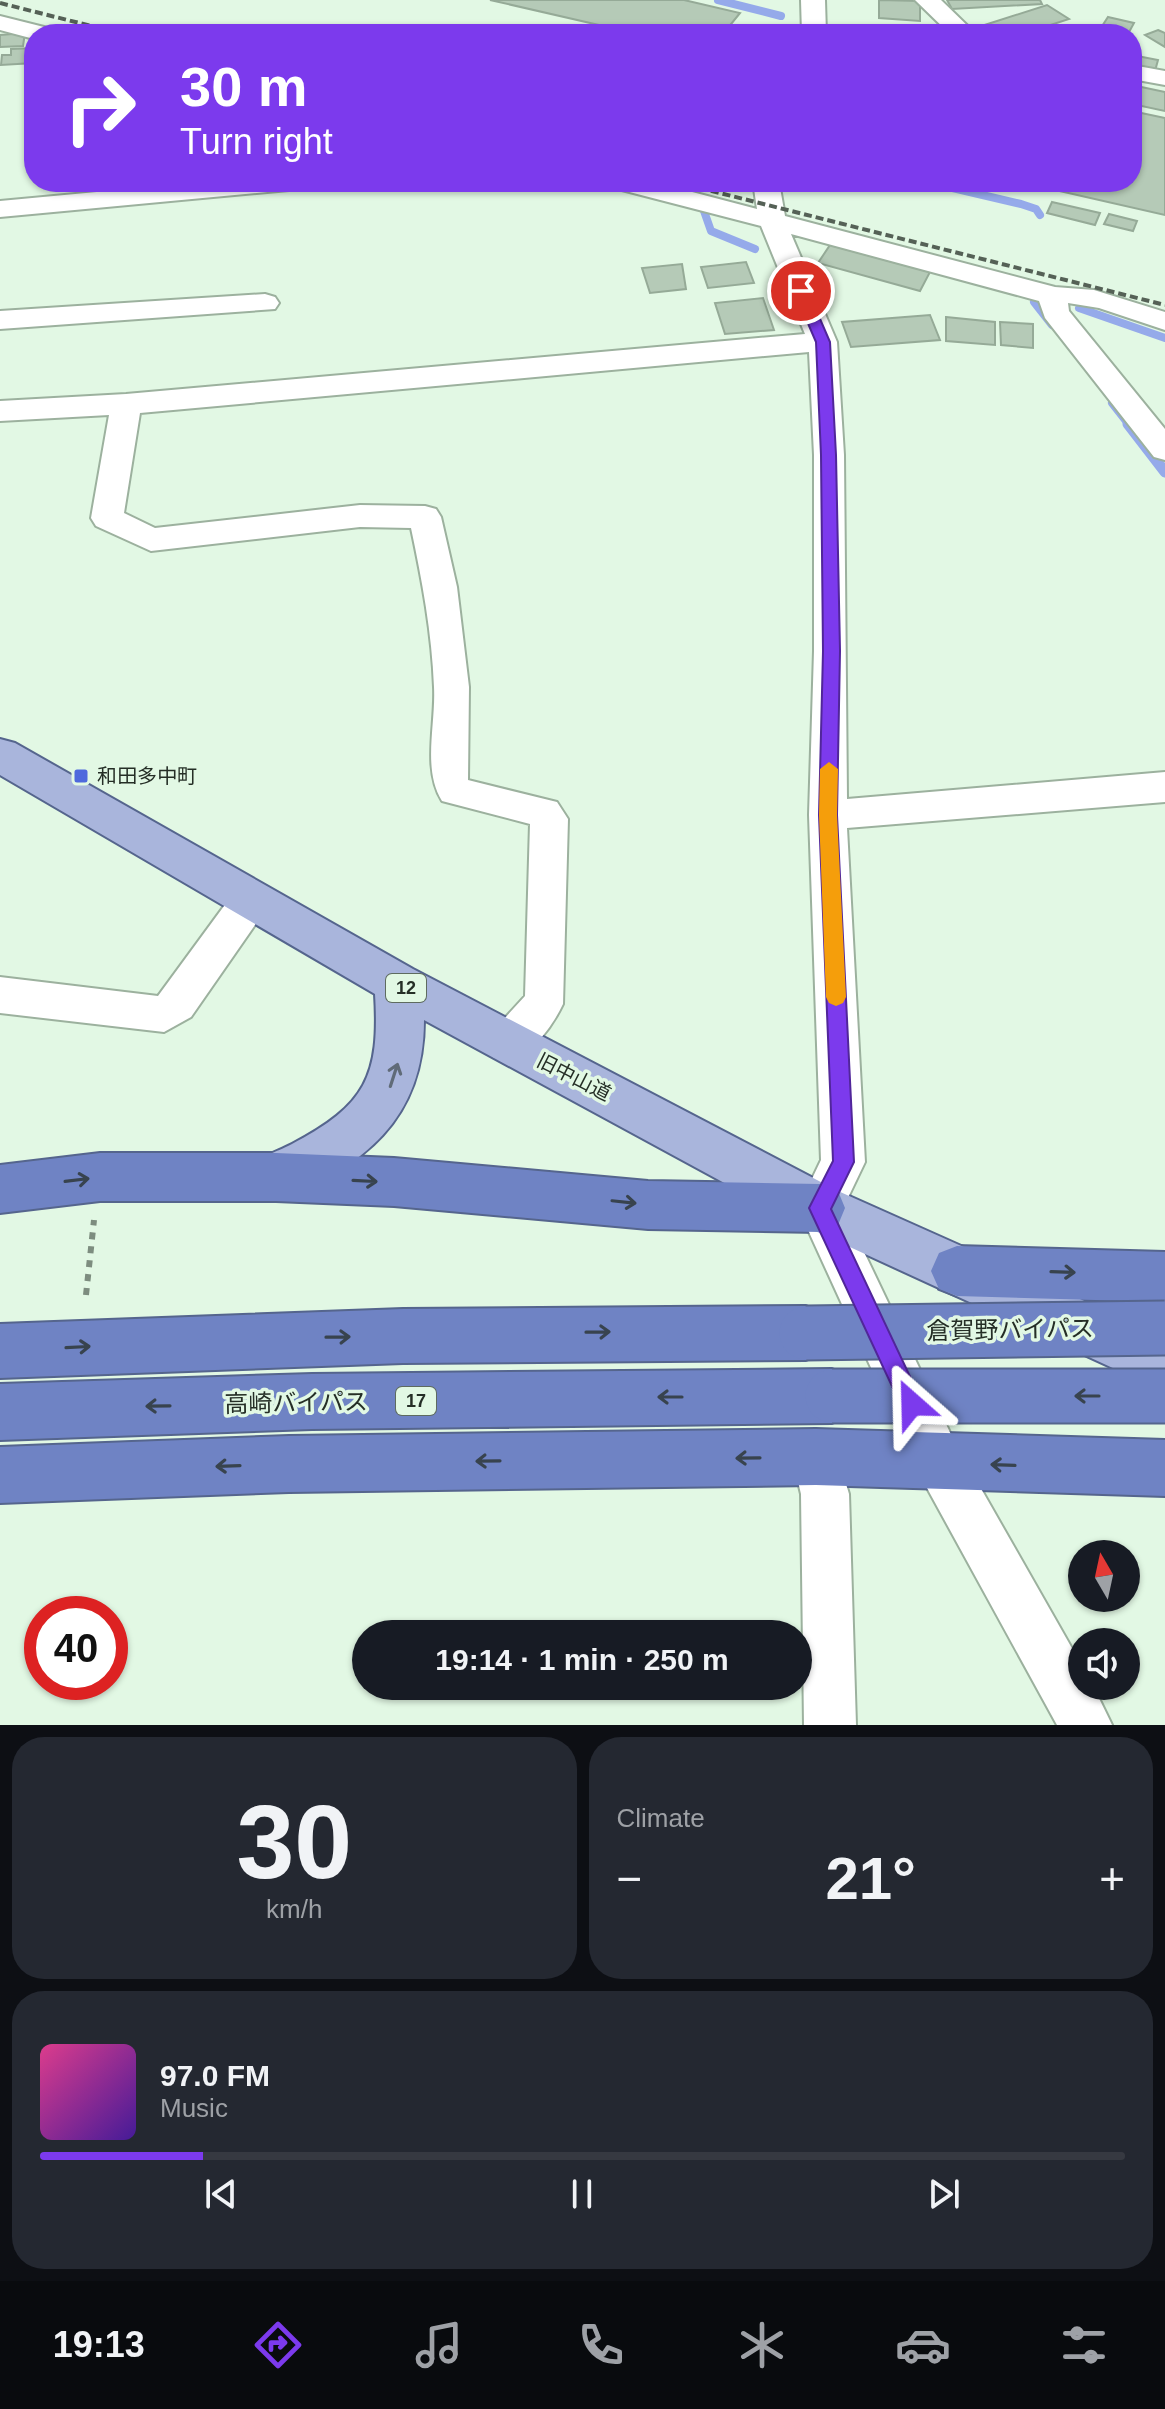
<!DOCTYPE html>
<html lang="en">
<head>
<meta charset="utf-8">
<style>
  :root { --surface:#171b24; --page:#242831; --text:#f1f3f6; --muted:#9ea1a6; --line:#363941; --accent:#7c3aed }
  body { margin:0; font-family:Arial,"Noto Sans JP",sans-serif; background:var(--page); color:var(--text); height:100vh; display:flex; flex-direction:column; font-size:30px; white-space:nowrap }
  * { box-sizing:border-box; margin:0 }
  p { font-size:26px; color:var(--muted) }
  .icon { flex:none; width:44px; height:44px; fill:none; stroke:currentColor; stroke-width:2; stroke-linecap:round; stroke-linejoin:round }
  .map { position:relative; height:1725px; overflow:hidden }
  .sheet { display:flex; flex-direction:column; gap:12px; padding:12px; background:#0d0f14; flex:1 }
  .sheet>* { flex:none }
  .hud { position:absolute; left:24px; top:24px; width:1118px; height:168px; border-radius:32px; box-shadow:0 2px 6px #0004; background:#7c3aed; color:#fff; overflow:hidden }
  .needle { width:52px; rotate:351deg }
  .buttons { position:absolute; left:1068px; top:1540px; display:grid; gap:16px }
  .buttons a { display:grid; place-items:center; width:72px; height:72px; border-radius:50%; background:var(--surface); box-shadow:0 2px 6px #0004; font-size:40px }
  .speed { position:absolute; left:24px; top:1596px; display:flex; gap:16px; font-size:40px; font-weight:700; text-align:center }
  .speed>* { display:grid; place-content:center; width:104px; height:104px; border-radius:50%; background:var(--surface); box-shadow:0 2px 6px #0004; line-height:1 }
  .speed .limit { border:12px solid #d22; background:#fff; color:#111 }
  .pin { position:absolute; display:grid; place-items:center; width:68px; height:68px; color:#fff; margin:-34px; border:4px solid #fff; border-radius:50%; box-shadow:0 2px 8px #0007 }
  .me { position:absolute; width:88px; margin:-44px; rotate:335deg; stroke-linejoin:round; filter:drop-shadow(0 0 6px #0008) }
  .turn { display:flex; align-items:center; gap:28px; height:168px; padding:0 24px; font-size:36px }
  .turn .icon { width:104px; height:104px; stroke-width:2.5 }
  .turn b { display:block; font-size:56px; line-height:68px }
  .big { font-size:60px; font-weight:800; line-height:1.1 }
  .sheet .widget { flex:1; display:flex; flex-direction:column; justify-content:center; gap:12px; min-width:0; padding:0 28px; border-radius:32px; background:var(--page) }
  .sheet .dial { align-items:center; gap:0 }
  .dial b { font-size:104px; line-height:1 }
  .song { display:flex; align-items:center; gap:24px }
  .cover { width:96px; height:96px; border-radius:12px; background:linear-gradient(135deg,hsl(330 70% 55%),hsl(260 70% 35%)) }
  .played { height:8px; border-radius:4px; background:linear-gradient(90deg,var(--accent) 15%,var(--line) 15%) }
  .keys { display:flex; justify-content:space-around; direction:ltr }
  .heat { display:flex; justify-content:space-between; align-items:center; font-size:44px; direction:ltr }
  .sheet .tiles { flex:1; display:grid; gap:12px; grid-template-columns:1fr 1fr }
  .widget:last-child { grid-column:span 2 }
  .trip { position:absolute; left:352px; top:1620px; width:460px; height:80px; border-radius:40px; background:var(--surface); box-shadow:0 2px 6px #0004; font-weight:800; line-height:80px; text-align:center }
  .tab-bar { display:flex; height:128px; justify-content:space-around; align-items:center; background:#090b0e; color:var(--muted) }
  .tab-bar .icon { width:56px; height:56px }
  .tab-bar .selected { color:var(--accent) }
  .tab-bar b { font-size:36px; color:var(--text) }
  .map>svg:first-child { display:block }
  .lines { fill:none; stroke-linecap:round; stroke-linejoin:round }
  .stream-far1 { stroke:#95aaea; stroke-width:8 }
  .stream { stroke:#95aaea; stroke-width:11 }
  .building { fill:#b5cab7; stroke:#95aa97; stroke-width:2 }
  .minor-casing { stroke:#9cb19e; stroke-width:4 }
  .major-casing { stroke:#55658d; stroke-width:4 }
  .highway-casing { stroke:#55658d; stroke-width:4 }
  .path { stroke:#7d8d7f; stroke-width:6; stroke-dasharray:7 7; stroke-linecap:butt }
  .minor { fill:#fff; fill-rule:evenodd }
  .major { fill:#a9b5dc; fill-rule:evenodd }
  .highway { fill:#6f83c4; fill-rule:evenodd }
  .rail { stroke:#556156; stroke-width:4; stroke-dasharray:8 4; stroke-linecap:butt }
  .highway-bridge-casing { stroke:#55658d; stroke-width:57; stroke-linecap:butt }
  .highway-bridge { stroke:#6f83c4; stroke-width:53 }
  .oneway { stroke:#606b78 }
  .oneway2 { stroke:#38434e }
  .route { fill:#7c3aed; stroke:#51269a; stroke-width:2 }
  .slow { fill:#f59e0b }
  .poi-dot { fill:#4e69dd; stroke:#e2f8e4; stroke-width:3 }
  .labels { text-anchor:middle; stroke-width:7; stroke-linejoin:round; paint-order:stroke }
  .shield { fill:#e2f8e4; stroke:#5e6b5f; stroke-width:2 }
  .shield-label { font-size:18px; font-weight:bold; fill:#252e26 }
  .poi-label { font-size:20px; fill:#252e26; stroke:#e2f8e4; text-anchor:start }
  .street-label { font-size:20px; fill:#252e26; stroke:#e2f8e4 }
  .near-street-label { font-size:24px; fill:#252e26; stroke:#e2f8e4 }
</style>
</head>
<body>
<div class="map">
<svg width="1165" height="1725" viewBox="0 0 1165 1725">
  <rect width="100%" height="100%" fill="#e2f8e4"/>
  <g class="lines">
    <!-- stream-far1 -->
    <path class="stream-far1" d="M718 0 781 16
      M927 182 1021 204 1036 209 1040 215
      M704 211 711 231 755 249
      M1034 302 1052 325
      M1079 308 1165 338
      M1112 403 1130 426"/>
    <!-- stream -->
    <path class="stream" d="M1128 424 1165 472"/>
  </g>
  <!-- building -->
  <path class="building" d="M490 0H684L740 13 723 34H638Z
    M879 0 920 1V21L879 18Z
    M947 0H1040L1042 4 952 9Z
    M1047 5 1069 19 1023 34H974L969 30Z
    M1108 17 1134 23 1128 34H1097Z
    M1158 30 1165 33V47L1145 35Z
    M25 33 23 46 0 47V35Z
    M34 48V63L1 65 2 55H11V49Z
    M1132 55 1158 60 1155 71 1132 66Z
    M1132 85 1165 92V111L1132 104Z
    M1132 111 1165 118V215L1020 182H1132Z
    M1052 202 1100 213 1095 225 1047 213Z
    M1109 214 1137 221 1133 231 1104 224Z
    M830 245 930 272 920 291 818 263Z
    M746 262 754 283 708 288 701 267Z
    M682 264 686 289 650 293 642 268Z
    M763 298 774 330 725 334 715 303Z
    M930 315 940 340 851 347 842 322Z
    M946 317 995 322V345L946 341Z
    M1000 322 1033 324V348L1001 345Z"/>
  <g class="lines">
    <!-- minor casing -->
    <g class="minor-casing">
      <path id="minor" d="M801 0H825L826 34H802Z
        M915 0H941L976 34H950Z
        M0 16 52 29 56 34H34V39L0 30Z
        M1132 65 1165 71V85L1132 79Z
        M204 182H302L298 188 289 190 0 217V201Z
        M610 182H654L757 209 753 182H779L785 216 1055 287 1094 290 1165 312V330L1099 308 1068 303 1069 311 1165 429V460L1154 457 1045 318 1039 301 791 234 837 342 844 455 847 799 1165 772V802L847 828 865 1162 843 1208 955 1443 1082 1666V1686H1093L1112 1725H1057L921 1477 798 1208 821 1160 809 815 814 651V455L809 352 140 413 124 513 155 528 360 505 425 506 436 509 441 517 457 587 469 687 468 780 557 802 568 819 563 1004C552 1027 532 1054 508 1062L493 1057 487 1044 493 1031 525 996 530 824 442 801C422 769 436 724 434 687 432 633 422 580 411 528L360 527 151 551 96 526 91 518 109 415 0 421V401L126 394 805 334 761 226 614 188Z
        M265 294 275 297 279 303 275 309 0 329V311Z
        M252 882 266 887 271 898 266 909 191 1017 164 1032 0 1013V977L158 996 238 887Z
        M816 1433 833 1440 849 1494 856 1725H804L801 1494 792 1457 799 1440Z"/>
    </g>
    <!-- major casing -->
    <g class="major-casing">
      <path id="major" d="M0 739 15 743 413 969 838 1191 1165 1337V1392L802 1225 424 1020C424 1120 363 1167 276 1201L258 1194 251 1177C261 1153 271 1155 292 1144 366 1105 380 1076 375 994L0 775Z"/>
    </g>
    <!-- highway casing -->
    <g class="highway-casing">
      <path id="highway" d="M100 1153H276L394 1158 648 1181 820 1184 838 1191 845 1208 838 1225 820 1232 648 1229 394 1206 276 1201H100L0 1213V1165Z
        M957 1246 1165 1252V1302L957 1296 939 1289 931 1271 939 1253Z
        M806 1306 825 1314 833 1333 825 1352 806 1360 403 1363 0 1378V1324L403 1309Z
        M832 1369 851 1377 859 1396 851 1415 832 1423 312 1429 0 1440V1384L312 1374Z
        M816 1429 1165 1440V1496L816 1485 289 1492 0 1503V1447L289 1436Z"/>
    </g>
    <!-- path -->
    <path class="path" d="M86 1295 94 1220"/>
    <!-- minor -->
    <use href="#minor" class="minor"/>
    <!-- major -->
    <use href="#major" class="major"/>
    <!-- highway -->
    <use href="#highway" class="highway"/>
    <!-- rail -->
    <path class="rail" d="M0 3 123 34
      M676 182 1165 305"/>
    <!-- highway-bridge casing -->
    <g class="highway-bridge-casing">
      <path id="highway-bridge" d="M806 1333 1165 1328
        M832 1396H1165"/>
    </g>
    <!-- highway-bridge -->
    <use href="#highway-bridge" class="highway-bridge"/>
  </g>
  <!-- one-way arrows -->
  <defs><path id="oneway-shaft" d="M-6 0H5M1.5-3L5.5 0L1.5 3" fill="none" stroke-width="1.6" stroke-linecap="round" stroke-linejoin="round" transform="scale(2)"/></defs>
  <use class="oneway" href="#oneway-shaft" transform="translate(394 1075) rotate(-72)"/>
  <g class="oneway2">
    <use href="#oneway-shaft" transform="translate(77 1180) rotate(-7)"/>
    <use href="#oneway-shaft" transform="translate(365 1181) rotate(3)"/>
    <use href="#oneway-shaft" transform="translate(624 1202) rotate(6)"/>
    <use href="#oneway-shaft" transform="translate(1063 1272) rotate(2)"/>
    <use href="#oneway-shaft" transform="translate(598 1332) rotate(-1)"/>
    <use href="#oneway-shaft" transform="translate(338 1337) rotate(-1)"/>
    <use href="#oneway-shaft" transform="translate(78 1347) rotate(-3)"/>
    <use href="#oneway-shaft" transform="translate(1087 1396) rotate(-180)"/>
    <use href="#oneway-shaft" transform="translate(670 1397) rotate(180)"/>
    <use href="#oneway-shaft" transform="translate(158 1406) rotate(179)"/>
    <use href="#oneway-shaft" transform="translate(748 1458) rotate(179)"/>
    <use href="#oneway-shaft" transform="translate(488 1461) rotate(179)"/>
    <use href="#oneway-shaft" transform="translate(1003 1465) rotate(-178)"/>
    <use href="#oneway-shaft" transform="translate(228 1466) rotate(178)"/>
  </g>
  <!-- route -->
  <path class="route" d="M801 287 808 291 830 342 836 455 840 651 837 815 854 1162 831 1209 923 1404 920 1412 912 1416 904 1412 809 1208 833 1161 819 815 823 651 821 455 816 342 794 291Z"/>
  <!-- slow -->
  <path class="slow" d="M829 762 838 769 837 815 846 997 843 1003 836 1006 829 1003 826 997 819 815 820 769Z"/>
  <!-- markers -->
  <rect class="poi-dot" x="73" y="768" width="16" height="16" rx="4"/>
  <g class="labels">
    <!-- shield labels -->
    <g class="shield">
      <rect x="386" y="974" width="40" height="28" rx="6"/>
      <rect x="396" y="1387" width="40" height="28" rx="6"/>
    </g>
    <g class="shield-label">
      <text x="406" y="994">12</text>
      <text x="416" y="1407">17</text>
    </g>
    <!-- poi labels -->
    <g class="poi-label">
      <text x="97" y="783">和田多中町</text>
    </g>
    <!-- street labels -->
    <g class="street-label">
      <text transform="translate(574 1077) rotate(27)" y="7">旧中山道</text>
    </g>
    <!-- near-street labels -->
    <g class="near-street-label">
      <text transform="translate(1010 1330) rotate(-1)" y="8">倉賀野バイパス</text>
      <text transform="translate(296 1403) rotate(-1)" y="8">高崎バイパス</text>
    </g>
  </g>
</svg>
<div class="buttons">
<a><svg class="needle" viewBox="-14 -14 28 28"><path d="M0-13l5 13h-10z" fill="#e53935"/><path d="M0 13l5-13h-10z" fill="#9ea1a6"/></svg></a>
<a><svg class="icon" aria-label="sound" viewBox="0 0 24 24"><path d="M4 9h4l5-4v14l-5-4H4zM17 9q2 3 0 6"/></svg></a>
</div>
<div class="speed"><div class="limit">40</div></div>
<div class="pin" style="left:801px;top:291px;background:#d93025"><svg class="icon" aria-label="arrive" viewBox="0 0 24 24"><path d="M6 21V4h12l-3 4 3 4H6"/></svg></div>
<svg class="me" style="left:912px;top:1404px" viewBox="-20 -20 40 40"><path d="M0-17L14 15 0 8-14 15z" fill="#7c3aed" stroke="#fff" stroke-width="4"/></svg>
<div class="trip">19:14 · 1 min · 250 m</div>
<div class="hud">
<div class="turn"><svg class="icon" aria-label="right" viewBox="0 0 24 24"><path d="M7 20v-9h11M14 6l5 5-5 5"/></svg><div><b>30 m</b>Turn right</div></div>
</div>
</div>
<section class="sheet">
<div class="tiles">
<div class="widget dial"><b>30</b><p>km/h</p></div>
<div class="widget"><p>Climate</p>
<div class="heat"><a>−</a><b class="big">21°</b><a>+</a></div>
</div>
<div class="widget">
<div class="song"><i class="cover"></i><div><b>97.0 FM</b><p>Music</p></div></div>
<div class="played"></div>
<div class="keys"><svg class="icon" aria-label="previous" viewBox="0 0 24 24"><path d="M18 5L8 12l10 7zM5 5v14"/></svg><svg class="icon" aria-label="pause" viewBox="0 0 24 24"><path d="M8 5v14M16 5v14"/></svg><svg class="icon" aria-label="next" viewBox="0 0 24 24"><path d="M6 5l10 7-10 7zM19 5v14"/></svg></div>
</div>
</div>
</section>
<nav class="tab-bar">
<b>19:13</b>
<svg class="icon selected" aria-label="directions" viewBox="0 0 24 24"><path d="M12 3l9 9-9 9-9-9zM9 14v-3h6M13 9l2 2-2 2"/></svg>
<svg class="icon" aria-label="music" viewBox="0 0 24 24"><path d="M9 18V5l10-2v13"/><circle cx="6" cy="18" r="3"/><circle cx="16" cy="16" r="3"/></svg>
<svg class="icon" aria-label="phone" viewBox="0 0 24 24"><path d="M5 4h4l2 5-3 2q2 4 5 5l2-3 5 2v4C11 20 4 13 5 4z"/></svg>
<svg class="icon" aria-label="climate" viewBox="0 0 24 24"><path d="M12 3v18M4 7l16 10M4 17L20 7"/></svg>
<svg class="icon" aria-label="car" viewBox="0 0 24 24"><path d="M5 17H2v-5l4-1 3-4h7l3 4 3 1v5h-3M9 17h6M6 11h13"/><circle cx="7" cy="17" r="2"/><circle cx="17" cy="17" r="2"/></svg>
<svg class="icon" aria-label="filters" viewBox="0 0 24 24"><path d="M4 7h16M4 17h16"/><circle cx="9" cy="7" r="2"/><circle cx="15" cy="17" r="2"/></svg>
</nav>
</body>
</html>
